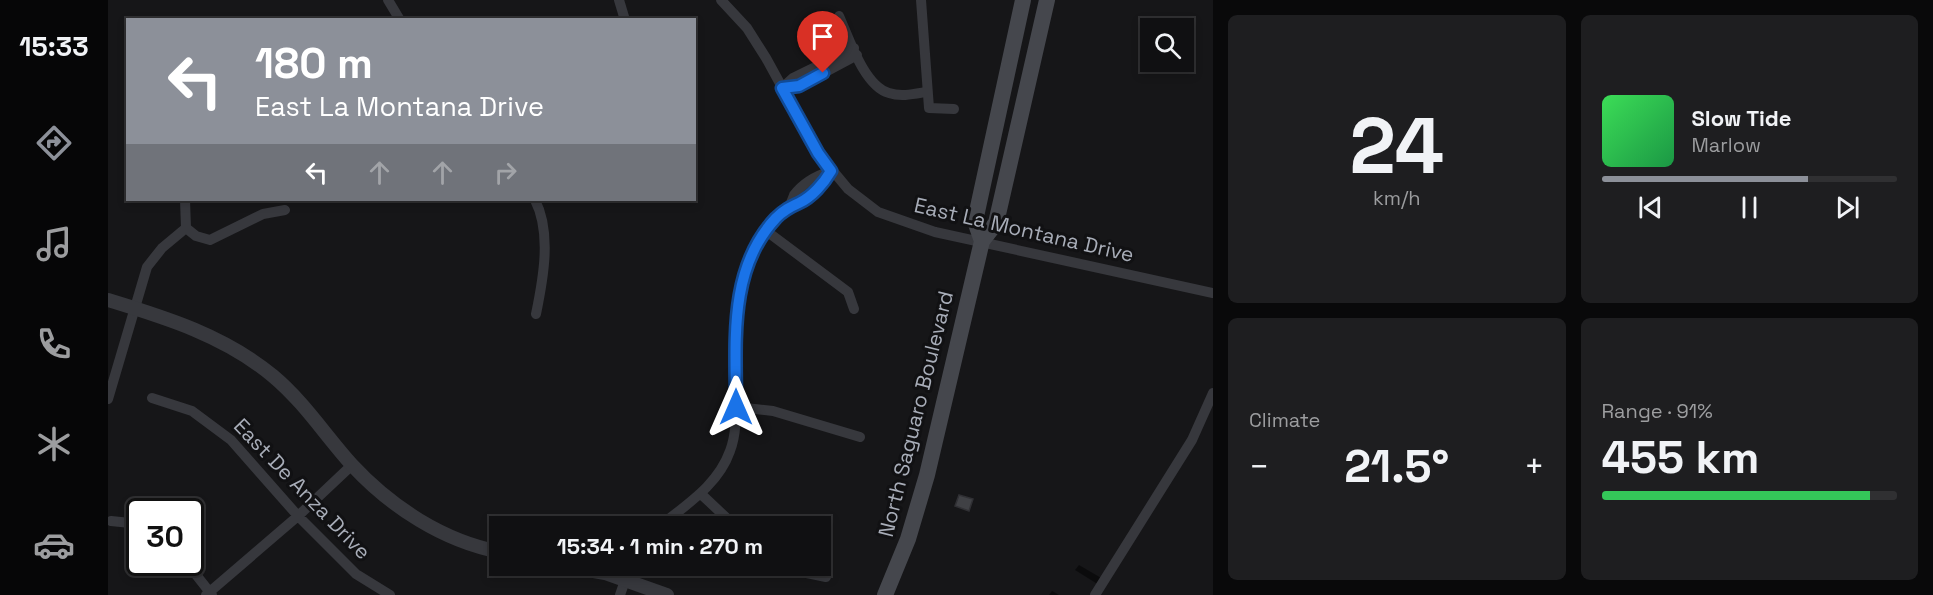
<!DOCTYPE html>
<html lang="en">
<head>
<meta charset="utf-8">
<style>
  :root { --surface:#101012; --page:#1e1e20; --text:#f1f3f6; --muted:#9c9d9f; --line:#303032; --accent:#8c9099 }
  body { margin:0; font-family:"Space Grotesk",sans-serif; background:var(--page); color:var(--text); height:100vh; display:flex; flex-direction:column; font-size:22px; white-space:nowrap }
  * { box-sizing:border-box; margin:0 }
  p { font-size:20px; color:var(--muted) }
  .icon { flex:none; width:33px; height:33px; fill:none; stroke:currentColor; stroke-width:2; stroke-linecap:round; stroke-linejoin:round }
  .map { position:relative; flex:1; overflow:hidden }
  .panel { display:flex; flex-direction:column; gap:15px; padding:15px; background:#09090a; width:720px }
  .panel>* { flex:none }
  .banner { position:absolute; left:18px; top:18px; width:570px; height:183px; border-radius:0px; box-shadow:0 3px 9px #0003,0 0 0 2px var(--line); background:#8c9099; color:#fff; overflow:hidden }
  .fabs { position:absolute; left:1032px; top:18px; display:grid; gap:12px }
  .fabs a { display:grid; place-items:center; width:54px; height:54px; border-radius:0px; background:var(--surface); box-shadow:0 3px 9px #0003,0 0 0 2px var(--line); font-size:30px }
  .speed { position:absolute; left:18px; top:498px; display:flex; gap:12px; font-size:30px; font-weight:700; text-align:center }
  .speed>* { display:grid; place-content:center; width:78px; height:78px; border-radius:50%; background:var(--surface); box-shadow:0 3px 9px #0003,0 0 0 2px var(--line); line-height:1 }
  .speed .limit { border:3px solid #111; border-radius:9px; background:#fff; color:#111 }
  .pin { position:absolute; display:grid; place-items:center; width:51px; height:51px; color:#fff; margin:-62px -26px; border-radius:50% 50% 50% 0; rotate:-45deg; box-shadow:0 0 6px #0007 }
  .pin .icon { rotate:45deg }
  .me { position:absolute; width:66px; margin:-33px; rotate:0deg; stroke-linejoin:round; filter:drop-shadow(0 0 4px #0008) }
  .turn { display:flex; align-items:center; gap:21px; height:126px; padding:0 30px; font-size:27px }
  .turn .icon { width:78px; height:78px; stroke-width:2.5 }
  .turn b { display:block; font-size:42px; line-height:51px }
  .lanes { display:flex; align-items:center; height:57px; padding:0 30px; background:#0003; justify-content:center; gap:30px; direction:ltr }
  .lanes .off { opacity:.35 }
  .big { font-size:45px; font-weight:700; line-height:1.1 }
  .panel .tile { flex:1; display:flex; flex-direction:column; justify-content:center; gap:9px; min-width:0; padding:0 21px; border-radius:9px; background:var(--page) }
  .panel .dial { align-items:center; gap:0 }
  .dial b { font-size:78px; line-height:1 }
  .song { display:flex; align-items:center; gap:18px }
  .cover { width:72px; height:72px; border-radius:9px; background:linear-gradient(135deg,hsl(130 70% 55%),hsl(140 70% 35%)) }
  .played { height:6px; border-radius:3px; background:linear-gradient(90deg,var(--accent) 70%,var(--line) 70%) }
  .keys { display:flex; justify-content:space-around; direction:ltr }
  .heat { display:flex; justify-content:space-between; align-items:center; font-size:33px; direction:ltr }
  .charge { height:9px; border-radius:4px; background:linear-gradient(90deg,#34c759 91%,var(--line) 0) }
  .panel .tiles { flex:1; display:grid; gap:15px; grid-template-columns:repeat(2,1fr) }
  .trip { position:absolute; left:381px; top:516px; width:342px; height:60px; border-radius:0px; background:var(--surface); box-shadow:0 3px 9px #0003,0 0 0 2px var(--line); font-weight:700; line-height:60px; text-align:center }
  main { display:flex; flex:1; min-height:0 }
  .dock { display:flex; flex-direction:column; width:108px; justify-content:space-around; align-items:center; background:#060607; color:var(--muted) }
  .dock .icon { width:42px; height:42px }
  .dock .current { color:var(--accent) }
  .dock b { font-size:27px; color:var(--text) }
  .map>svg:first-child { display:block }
  .shadow { fill:#0007 }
  .building { fill:#404145; stroke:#303034; stroke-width:1.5 }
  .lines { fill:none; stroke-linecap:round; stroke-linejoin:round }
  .minor { stroke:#37383d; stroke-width:10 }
  .tertiary { stroke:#37383d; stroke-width:14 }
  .secondary { stroke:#45474d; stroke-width:16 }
  .route-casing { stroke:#114b97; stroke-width:15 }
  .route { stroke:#1a73e8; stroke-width:10 }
  .labels { text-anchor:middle; stroke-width:6; stroke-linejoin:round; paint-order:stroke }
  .street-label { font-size:21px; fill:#a8adb8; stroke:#111113 }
</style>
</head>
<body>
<main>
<nav class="dock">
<b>15:33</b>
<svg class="icon current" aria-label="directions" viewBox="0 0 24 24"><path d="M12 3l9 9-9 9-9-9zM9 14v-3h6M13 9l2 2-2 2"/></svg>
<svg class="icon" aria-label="music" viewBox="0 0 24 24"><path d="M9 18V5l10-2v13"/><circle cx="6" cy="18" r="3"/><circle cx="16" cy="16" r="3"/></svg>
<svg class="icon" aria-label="phone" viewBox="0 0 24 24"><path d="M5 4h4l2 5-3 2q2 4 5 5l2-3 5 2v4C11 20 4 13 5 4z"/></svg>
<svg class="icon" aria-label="climate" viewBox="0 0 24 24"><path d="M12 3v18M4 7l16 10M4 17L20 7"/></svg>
<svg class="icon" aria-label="car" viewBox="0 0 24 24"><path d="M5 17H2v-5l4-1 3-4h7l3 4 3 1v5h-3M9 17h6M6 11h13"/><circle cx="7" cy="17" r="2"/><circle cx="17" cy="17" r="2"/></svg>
</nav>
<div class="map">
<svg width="1105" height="595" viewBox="0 0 1105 595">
  <rect width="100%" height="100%" fill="#161618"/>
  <!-- shadow -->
  <path class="shadow" d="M971 565 995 579 991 585 967 570Z
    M944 591 946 592 951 595H941Z"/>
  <!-- building -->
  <path class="building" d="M851 495 865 499 861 511 847 506Z"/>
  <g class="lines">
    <!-- minor -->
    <path class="minor" d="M280 0 292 20
      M511 0 517 20
      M613 0 639 28 658 58 710 153 740 189 770 212 827 232 1105 293
      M813 0 821 108 846 109
      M731 16C741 38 756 86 781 93 793 97 806 94 818 92
      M674 88 691 86 749 55
      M674 88 685 78 746 48
      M77 200 78 228 88 236 102 240 155 214 177 210
      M427 200C444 233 435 280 428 314
      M683 205C700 201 715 185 723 171
      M657 230 740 292 746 309
      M44 398 84 411 123 440 190 516 248 574 282 595
      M0 399 39 267 54 248 78 228
      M628 407 665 411 752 437
      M593 494 627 526
      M3 521 32 524
      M552 526C579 504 610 485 622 451 629 433 628 411 628 392 629 318 622 263 680 207 684 203 684 200 686 195 695 183 710 175 723 171
      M78 562 104 595
      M681 566 694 572 718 577
      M98 595 190 516 244 465
      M512 595 522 566
      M987 595 1084 440 1105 393"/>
    <!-- tertiary -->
    <path class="tertiary" d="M0 300C59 318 117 336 165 376 196 402 217 435 244 465 283 507 335 541 392 552
      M458 566 497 573 559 595"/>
    <!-- secondary -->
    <path class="secondary" d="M874 241 867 221 915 0
      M777 595 800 539 819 475 874 241 888 223 939 0"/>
  </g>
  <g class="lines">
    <!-- route casing -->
    <g class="route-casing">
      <path id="route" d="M628 407C628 342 620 269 668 218 676 210 682 207 691 203 704 197 716 183 723 171L710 153 674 88 691 86 715 73"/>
    </g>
    <!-- route -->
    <use href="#route" class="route"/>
  </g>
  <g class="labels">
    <!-- street labels -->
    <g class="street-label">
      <text transform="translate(916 230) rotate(13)" y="7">East La Montana Drive</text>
      <text transform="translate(808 414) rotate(-76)" y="7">North Saguaro Boulevard</text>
      <text transform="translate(194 489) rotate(46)" y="7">East De Anza Drive</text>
    </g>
  </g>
</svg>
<div class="fabs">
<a><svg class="icon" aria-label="search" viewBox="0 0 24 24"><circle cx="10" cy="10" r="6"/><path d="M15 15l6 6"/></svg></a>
</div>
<div class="speed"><div class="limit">30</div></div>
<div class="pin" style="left:715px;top:73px;background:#d93025"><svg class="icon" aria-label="arrive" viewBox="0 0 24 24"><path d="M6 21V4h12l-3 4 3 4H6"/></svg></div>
<svg class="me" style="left:628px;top:407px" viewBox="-20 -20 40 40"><path d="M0-17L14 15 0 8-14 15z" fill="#1a73e8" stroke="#fff" stroke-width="4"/></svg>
<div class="trip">15:34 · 1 min · 270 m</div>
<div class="banner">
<div class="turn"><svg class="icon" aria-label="left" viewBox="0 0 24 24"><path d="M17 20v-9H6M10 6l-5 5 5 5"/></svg><div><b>180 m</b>East La Montana Drive</div></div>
<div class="lanes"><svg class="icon" aria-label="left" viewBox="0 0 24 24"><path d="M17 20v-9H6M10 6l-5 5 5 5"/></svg><svg class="icon off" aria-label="ahead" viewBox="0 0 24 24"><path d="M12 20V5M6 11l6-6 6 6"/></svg><svg class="icon off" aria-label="ahead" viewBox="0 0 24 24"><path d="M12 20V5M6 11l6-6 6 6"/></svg><svg class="icon off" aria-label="right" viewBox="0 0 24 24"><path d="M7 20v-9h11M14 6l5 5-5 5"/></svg></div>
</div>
</div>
<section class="panel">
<div class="tiles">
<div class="tile dial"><b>24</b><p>km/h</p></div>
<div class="tile">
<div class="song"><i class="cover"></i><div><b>Slow Tide</b><p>Marlow</p></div></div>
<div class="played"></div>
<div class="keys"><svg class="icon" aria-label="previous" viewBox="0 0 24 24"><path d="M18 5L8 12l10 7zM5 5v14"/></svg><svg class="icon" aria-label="pause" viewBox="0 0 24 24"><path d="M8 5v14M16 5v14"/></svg><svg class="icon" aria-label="next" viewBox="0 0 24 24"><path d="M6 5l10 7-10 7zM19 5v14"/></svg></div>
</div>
<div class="tile"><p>Climate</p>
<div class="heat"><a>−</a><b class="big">21.5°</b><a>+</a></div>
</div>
<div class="tile"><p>Range · 91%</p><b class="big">455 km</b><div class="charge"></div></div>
</div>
</section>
</main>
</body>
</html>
